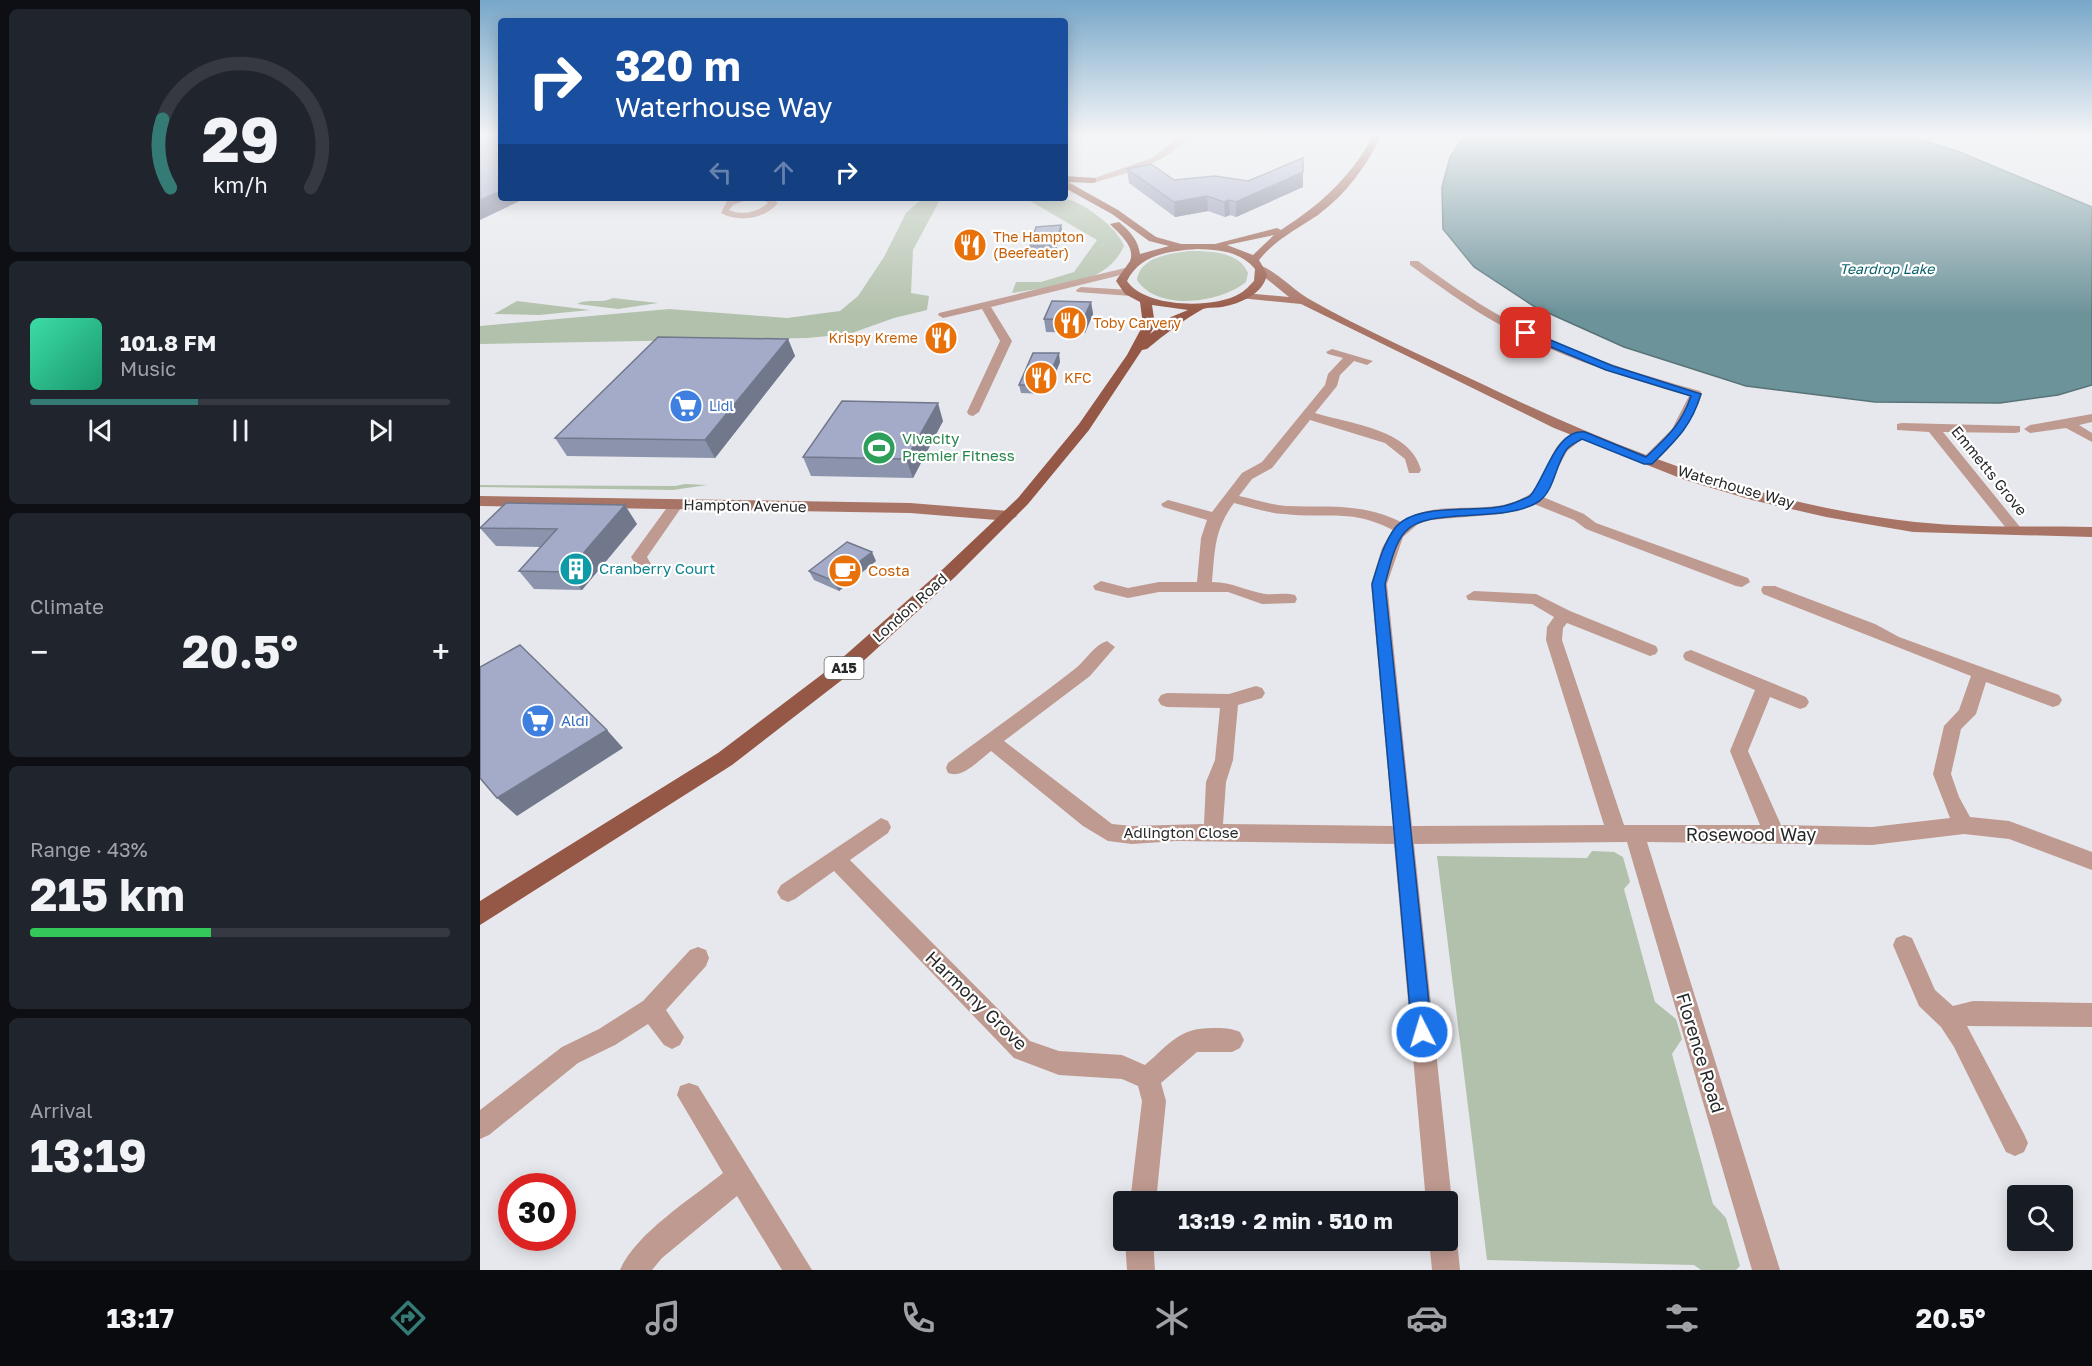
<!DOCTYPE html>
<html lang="en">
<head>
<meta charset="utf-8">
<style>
  :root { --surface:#171b24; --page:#20242c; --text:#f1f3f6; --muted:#9ea1a6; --line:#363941; --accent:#347b76 }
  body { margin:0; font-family:"Golos Text",sans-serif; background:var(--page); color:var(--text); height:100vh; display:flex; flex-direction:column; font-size:22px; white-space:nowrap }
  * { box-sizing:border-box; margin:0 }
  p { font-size:20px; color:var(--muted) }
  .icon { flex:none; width:33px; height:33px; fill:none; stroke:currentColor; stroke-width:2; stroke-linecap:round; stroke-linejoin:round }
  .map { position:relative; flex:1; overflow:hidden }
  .details { display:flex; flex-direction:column; gap:9px; padding:9px; background:#0d0f14; width:480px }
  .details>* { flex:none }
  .guide { position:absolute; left:18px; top:18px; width:570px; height:183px; border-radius:6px; box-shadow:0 3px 15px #0003; background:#1a4fa0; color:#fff; overflow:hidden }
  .fabs { position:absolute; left:1527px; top:1185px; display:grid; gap:12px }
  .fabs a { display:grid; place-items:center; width:66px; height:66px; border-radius:6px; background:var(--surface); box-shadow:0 3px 15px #0003; font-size:30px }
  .speed { position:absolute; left:18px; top:1173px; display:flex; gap:12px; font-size:30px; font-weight:700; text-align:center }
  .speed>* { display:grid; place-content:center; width:78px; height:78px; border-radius:50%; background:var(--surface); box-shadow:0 3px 15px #0003; line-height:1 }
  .speed .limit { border:9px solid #d22; background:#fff; color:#111 }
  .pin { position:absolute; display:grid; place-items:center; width:51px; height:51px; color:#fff; margin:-26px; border-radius:12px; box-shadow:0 3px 9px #0006 }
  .me { position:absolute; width:66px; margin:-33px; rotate:355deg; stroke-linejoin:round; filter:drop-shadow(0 0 4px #0008) }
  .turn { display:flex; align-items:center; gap:21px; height:126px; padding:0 18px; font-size:27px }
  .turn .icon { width:78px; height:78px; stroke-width:2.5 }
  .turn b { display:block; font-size:42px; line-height:51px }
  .lanes { display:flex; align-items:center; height:57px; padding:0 18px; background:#0003; justify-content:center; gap:30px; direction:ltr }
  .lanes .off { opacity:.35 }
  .big { font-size:45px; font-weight:700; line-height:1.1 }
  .details .widget { flex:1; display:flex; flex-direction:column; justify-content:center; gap:9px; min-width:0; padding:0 21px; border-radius:9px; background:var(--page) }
  .details .dial { align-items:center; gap:0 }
  .dial svg { height:156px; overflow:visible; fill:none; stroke:var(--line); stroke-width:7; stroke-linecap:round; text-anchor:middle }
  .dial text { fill:var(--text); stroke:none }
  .song { display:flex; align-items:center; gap:18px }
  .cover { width:72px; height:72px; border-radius:9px; background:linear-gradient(135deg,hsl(160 70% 55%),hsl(160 70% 35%)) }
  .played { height:6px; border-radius:3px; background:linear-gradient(90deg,var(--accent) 40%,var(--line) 40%) }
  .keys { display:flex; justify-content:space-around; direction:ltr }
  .heat { display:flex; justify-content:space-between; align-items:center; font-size:33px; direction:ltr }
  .charge { height:9px; border-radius:4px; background:linear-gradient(90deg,#34c759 43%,var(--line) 0) }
  .trip { position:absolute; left:633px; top:1191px; width:345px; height:60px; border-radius:6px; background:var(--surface); box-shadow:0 3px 15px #0003; font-weight:700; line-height:60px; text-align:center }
  .tab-bar { display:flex; height:96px; justify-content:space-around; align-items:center; background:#090b0e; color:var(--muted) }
  .tab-bar .icon { width:42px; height:42px }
  .tab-bar .selected { color:var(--accent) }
  .tab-bar b { font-size:27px; color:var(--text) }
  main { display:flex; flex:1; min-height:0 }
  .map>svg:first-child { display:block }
  .green { fill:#b2c1ab }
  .water { fill:#6d939a; stroke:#587378; stroke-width:1.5 }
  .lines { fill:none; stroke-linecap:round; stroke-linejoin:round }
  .street { fill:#bf9a90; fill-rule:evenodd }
  .secondary { fill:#a87465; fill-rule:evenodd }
  .primary { fill:#965846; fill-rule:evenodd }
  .wall { fill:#8c93ac }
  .shaded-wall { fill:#72788c }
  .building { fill:#a3abc8; stroke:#72788c; stroke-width:1.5 }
  .route { fill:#1a73e8; stroke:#114b97; stroke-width:1.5 }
  .labels { text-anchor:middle; stroke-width:4.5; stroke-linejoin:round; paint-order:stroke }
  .far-food-label { font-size:14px; fill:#c56008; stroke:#fff; text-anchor:start }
  .far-water-label { font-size:14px; font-style:italic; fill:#0b5f6a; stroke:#fff }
  .far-shop-label { font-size:14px; fill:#366cbe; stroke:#fff; text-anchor:start }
  .shield { fill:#fff; stroke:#686869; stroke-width:1.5 }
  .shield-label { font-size:14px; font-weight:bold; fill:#272829 }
  .leisure-label { font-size:15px; fill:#27864d; stroke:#fff; text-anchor:start }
  .street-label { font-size:15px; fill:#272829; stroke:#fff }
  .culture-label { font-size:15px; fill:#0d838f; stroke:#fff; text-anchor:start }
  .food-label { font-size:15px; fill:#c56008; stroke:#fff; text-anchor:start }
  .shop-label { font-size:15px; fill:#366cbe; stroke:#fff; text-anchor:start }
  .near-street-label { font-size:18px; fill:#272829; stroke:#fff }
</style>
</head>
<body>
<main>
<section class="details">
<div class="widget dial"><svg viewBox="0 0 100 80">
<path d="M14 69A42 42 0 1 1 86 69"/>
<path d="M14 69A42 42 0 0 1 10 34" stroke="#347b76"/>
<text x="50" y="56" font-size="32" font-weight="700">29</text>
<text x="50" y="72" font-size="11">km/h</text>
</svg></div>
<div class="widget">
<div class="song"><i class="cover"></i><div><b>101.8 FM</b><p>Music</p></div></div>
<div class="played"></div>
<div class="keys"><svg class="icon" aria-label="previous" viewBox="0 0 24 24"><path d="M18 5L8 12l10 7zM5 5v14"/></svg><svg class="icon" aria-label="pause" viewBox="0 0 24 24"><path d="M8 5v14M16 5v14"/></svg><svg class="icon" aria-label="next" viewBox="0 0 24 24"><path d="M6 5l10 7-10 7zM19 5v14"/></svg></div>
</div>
<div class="widget"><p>Climate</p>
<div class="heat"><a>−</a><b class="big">20.5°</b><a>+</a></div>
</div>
<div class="widget"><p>Range · 43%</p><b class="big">215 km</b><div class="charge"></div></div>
<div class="widget"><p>Arrival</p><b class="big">13:19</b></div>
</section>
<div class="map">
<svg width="1612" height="1270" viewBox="0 0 1612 1270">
  <rect width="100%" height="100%" fill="#e7e8ed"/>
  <!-- green -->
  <path class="green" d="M443 198H461L433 250 431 293 449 296 447 310 414 318 369 334 327 338 0 344V326L189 309 307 318 360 311 378 296 404 257 426 213Z
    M545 198C557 198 571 196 583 198 601 200 639 229 644 246 626 287 571 286 532 293L536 282H561L594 272 617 240Z
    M708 251C729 251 759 251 768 273L766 282C740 303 678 312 657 280 660 257 689 254 708 251Z
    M133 298 178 303 138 309 97 304C108 298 121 304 133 298Z
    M37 301 110 310 59 315 14 314Z
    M205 484 227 485 193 490 0 487V485L195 486Z
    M1112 851 1134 852 1143 857 1150 882 1144 889 1175 1002 1196 1019 1202 1039 1192 1054 1233 1204 1246 1218 1260 1266 1256 1270H1221L1214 1265 1007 1260 957 856 1107 858Z"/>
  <!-- water -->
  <path class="water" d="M984 136H1430L1477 151 1612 207V385L1578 395 1520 403 1395 402 1266 386 1144 347 1055 307 994 267 963 229 962 187 970 157Z"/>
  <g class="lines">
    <!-- street -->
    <path class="street" d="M701 136H709C686 164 650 172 616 182L609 180 672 158Z
      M258 198H272L253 205 249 210C263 216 277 212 288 203L282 198H292L298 203C285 219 259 223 241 213L247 201Z
      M930 261H938C965 281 992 300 1022 317 1084 351 1152 372 1220 391L1222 394C1212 423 1195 443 1173 464H1163V458L1192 429 1209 396C1143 377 1076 356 1015 322 985 305 958 285 930 265Z
      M645 268 649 269V273L511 307 532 341 499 412 493 416 489 415 487 412 520 341 502 309 463 318 458 315 459 313Z
      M601 287 651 290 656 293 651 296 597 292 596 290Z
      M852 349 893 361 887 365 874 361 860 375 857 386 835 413C870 424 931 429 941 470L939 473H929L925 459 905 443 830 420 792 468 772 479 759 496C774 499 790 505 806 506 849 508 880 502 921 522 958 496 1009 519 1047 496 1073 481 1062 441 1101 431L1107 435 1087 451 1063 497 1104 514 1116 523 1268 578 1270 582 1262 587 1256 586 1106 529 1094 520 1054 504 1022 514 950 520 938 524 923 537 907 584 932 826 1124 825 1066 640 1067 627 1074 617 1052 604 988 600 986 596 994 591 1056 594 1090 611 1176 646 1178 650 1176 654 1170 656 1087 623 1083 628 1082 640 1144 825H1280L1250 751 1275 690 1205 660 1203 656 1205 652 1211 650 1326 697 1329 702 1326 707 1320 709 1290 697 1268 751 1301 825 1392 827 1470 818 1453 774 1464 726 1479 710 1491 676 1283 594 1281 590 1283 586H1295L1395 624 1419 637 1579 695 1582 700 1579 705 1573 707 1506 682 1496 714 1481 729 1471 774 1479 797 1490 817 1529 821 1612 852V870L1529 839 1484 834 1392 845 1167 842 1300 1270H1272L1147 842 934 844 972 1202 968 1212V1202H946L914 844 696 841 652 844 628 841 603 826 511 751C499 760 483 779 468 773L466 768 468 763C511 731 554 701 596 668 606 660 614 645 627 641L635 647 610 676 524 741 632 824 652 826 724 824 726 782 735 760 740 708 687 707 681 705 678 700 681 695 687 693 749 694 776 686 782 688 785 693 782 698 758 705 753 760 746 782 743 824 913 826 891 584 902 548 913 530C870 508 847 519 804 514 787 513 770 507 754 503 734 530 735 550 732 582 753 582 766 591 785 594 795 595 805 592 815 595L817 599 815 603 782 604 748 592H679L648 598 615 590 613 586 621 581 648 588 679 582H717L721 538 727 520 683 507 681 504 688 500 732 512 762 473 782 462 845 385 848 374 863 358 848 354 846 352Z
      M1612 414V422L1599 425 1612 433V442L1586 428 1550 433 1544 429 1550 425Z
      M1422 423 1540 426V432L1535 433 1463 432 1540 527 1542 530 1540 533H1530L1449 432 1417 430V424Z
      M196 501 203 505 167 557 172 566 164 571 159 570 151 557 191 502Z
      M401 818 408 821 411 827 408 833 370 860 550 1041 579 1051 642 1055 665 1065C690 1044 698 1028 733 1028 743 1028 751 1028 760 1032L764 1040 760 1048 752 1052H717L681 1083 686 1101 676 1202H650L662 1101 658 1086 642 1079 579 1075 534 1058 354 871 315 899 308 902 301 899 297 892 301 885Z
      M1424 935 1432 938 1455 990 1473 1006 1493 1001 1612 1003V1027L1487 1026 1544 1134 1548 1143 1544 1152 1535 1156 1526 1152 1474 1047 1461 1027 1439 1006 1413 945 1416 938Z
      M218 947 226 950 229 958 226 966 186 1010 204 1037 200 1045 192 1049 184 1045 168 1024 135 1045 98 1063 9 1135 0 1139V1110L82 1047 119 1029 163 1001 210 950Z
      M209 1083 218 1086 332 1270H302L257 1196 182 1258 172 1270H140C156 1233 211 1199 243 1173L197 1095 200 1086Z
      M968 1228 973 1230 977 1240 980 1270H952L949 1240H968Z
      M645 1240H673L675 1270H647Z"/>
    <!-- secondary -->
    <path class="secondary" d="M781 266C793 269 815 291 829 299 884 330 943 356 1000 383 1138 450 1282 505 1435 522 1494 528 1553 526 1612 527V537L1433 532 1346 517 1272 500 1205 480 1074 428 821 304 760 298V294L764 293 809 297 777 271 776 269Z
      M0 496 430 503 529 511 537 516 529 521 430 513 0 506Z"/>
    <!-- primary -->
    <path class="primary" d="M893 136H901C886 167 866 194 838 215 817 229 795 240 779 260L787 274C784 294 759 304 742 307 737 308 728 307 723 309 705 319 685 334 667 349L662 350 609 430 548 504 475 577 367 676 252 765 0 925V901L238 753 353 666 463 569 538 498 599 424 647 355 663 325 660 302 645 294 636 281C640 274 647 266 650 261 656 246 638 233 630 224L639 222C650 231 658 240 660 254L689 246 669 241 632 214 585 188V176L616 178V182L613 183 588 182 638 210 676 237 701 244H735L797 228 801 230C841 204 870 178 893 136ZM794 235 773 255 747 245ZM717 249C739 250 760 251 775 269L774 281C770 285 765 291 759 294 733 309 665 308 647 281 660 254 690 251 717 249ZM672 305 708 310 691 317 670 334 675 325Z"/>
  </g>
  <!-- wall -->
  <path class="wall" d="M647 169 694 180 768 181 823 187 756 217 750 215 745 217 728 211 695 217 649 183Z
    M582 229 576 250H551L550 246Z
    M611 302 613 314 605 333 566 332 564 319Z
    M308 339 315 356 235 458 87 456 75 438Z
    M580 362 567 394 541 393 539 385Z
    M463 421 433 478 331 476 323 457Z
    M157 524 102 590 54 589 39 571 60 547 16 546 0 528Z
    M396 561 359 591 334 580 329 571Z"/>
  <!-- shaded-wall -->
  <path class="shaded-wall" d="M823 172V187L756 217V202Z
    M21 191V198H46L0 220V200Z
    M727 196 728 211 695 217 694 202Z
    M749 200 750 215 745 217 744 202Z
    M581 225 582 229 576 250V246Z
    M611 302 613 314 605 333 603 320Z
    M308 339 315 356 235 458 225 440Z
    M579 353 580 362 567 394 565 385Z
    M458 403 463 421 433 478 426 459Z
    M145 505 157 524 102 590 87 572Z
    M392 552 396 561 359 591 354 581Z
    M127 730 143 748 37 816 17 798Z"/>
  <!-- building -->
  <path class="building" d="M16 136H21V191L0 200V138Z
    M823 158V172L756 202 749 200 744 202 727 196 694 202 647 169 671 164 694 180 735 176 768 181Z
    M581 225 576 246H550L556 227Z
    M572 301 611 302 603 320 564 319Z
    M178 337 308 339 225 440 75 438Z
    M553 353H579L565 385H539Z
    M362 401 458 403 426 459 323 457Z
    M26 503 145 505 87 572 39 571 77 529 0 528Z
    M367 542 392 552 354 581 329 571Z
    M40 645 127 730 17 798 0 778V667Z"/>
  <!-- sky -->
  <linearGradient id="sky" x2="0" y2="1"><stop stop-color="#77a7c9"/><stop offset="0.43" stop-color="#f4f5f7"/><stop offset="1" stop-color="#f4f5f7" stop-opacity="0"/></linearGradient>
  <rect width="1612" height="314" fill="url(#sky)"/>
  <!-- route -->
  <path class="route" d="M1042 331H1049L1133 366 1221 394C1211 427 1196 440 1172 464H1164L1102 439C1097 442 1090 445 1087 449 1075 464 1075 491 1058 502 1024 524 947 506 925 532 913 546 910 567 905 584L952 1032 949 1039 942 1042 935 1039 932 1032 892 584C898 565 903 544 915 528 936 502 995 513 1024 506 1033 504 1042 500 1050 496 1065 479 1076 428 1105 432L1166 457C1188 436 1201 425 1211 396L1126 370 1042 335Z"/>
  <!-- icons -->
  <defs>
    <g id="restaurant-disc" transform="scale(1.725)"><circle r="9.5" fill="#e8710a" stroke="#fff"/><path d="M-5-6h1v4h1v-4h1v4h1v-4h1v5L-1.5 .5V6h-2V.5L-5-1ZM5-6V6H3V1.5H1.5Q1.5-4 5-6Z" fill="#fff"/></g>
    <g id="supermarket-disc" transform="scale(1.725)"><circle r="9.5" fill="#3f7fe0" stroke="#fff"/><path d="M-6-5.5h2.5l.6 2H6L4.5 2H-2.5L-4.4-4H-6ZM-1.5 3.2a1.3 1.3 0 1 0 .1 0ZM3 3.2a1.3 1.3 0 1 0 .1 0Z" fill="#fff"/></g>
    <g id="stadium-disc" transform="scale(1.725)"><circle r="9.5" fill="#2e9e5b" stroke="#fff"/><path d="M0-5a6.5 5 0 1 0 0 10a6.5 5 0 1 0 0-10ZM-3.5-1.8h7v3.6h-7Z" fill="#fff"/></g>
    <g id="building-disc" transform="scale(1.725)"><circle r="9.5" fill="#0f9aa8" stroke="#fff"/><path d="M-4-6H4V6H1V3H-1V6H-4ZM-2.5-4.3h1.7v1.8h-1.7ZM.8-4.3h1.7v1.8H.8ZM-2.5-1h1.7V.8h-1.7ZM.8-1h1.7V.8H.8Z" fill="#fff"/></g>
    <g id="cafe-disc" transform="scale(1.725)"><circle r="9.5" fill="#e8710a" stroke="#fff"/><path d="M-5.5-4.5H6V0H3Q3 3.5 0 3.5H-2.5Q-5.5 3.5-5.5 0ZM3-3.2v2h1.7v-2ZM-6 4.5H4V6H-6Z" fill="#fff"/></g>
  </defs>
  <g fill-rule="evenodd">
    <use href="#restaurant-disc" x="490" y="245"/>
    <use href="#restaurant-disc" x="590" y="323"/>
    <use href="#restaurant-disc" x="461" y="338"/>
    <use href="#restaurant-disc" x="561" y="378"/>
    <use href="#supermarket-disc" x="206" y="406"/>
    <use href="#stadium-disc" x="399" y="448"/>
    <use href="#building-disc" x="96" y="569"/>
    <use href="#cafe-disc" x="365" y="571"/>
    <use href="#supermarket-disc" x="58" y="721"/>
  </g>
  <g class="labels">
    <!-- far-food labels -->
    <g class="far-food-label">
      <text x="513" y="242">The Hampton<tspan x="513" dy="16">(Beefeater)</tspan></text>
      <text x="613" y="328">Toby Carvery</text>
      <text x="438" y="343" text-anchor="end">Krispy Kreme</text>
      <text x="584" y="383">KFC</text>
    </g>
    <!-- far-water labels -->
    <g class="far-water-label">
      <text x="1407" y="274">Teardrop Lake</text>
    </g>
    <!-- far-shop labels -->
    <g class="far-shop-label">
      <text x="229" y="411">Lidl</text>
    </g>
    <!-- shield labels -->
    <rect class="shield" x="344.5" y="657" width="39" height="22" rx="4.5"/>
    <g class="shield-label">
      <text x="364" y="673">A15</text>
    </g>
    <!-- leisure labels -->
    <g class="leisure-label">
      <text x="422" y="444">Vivacity<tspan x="422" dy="17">Premier Fitness</tspan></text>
    </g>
    <!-- street labels -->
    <g class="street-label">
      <text transform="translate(1509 471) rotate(51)" y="5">Emmetts Grove</text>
      <text transform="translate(1256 487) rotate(16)" y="5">Waterhouse Way</text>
      <text transform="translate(265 506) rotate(1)" y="5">Hampton Avenue</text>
      <text transform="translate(430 608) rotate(-42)" y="5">London Road</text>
      <text x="701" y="838">Adlington Close</text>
    </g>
    <!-- culture labels -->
    <g class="culture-label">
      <text x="119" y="574">Cranberry Court</text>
    </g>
    <!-- food labels -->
    <g class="food-label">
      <text x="388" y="576">Costa</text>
    </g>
    <!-- shop labels -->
    <g class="shop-label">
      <text x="81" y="726">Aldi</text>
    </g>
    <!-- near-street labels -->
    <g class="near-street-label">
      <text x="1271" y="841">Rosewood Way</text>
      <text transform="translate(496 1001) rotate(44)" y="6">Harmony Grove</text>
      <text transform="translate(1220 1053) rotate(73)" y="6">Florence Road</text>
    </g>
  </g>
</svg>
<div class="fabs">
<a><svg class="icon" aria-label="search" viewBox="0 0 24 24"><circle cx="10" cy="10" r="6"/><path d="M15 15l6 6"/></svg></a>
</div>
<div class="speed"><div class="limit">30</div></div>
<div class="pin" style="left:1046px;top:333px;background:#d93025"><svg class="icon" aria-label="arrive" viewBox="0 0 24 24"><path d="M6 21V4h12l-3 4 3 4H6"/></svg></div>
<svg class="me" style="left:942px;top:1032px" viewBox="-20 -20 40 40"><circle r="17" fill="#1a73e8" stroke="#fff" stroke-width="3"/><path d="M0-11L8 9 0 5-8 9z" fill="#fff"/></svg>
<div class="trip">13:19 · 2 min · 510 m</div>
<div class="guide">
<div class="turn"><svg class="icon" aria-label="right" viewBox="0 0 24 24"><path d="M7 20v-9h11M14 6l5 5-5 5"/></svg><div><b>320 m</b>Waterhouse Way</div></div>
<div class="lanes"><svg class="icon off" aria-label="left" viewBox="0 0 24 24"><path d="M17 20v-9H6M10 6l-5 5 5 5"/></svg><svg class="icon off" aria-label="ahead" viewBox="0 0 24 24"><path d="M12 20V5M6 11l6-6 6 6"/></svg><svg class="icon" aria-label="right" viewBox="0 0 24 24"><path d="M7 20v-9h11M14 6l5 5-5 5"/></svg></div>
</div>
</div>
</main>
<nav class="tab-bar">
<b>13:17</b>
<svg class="icon selected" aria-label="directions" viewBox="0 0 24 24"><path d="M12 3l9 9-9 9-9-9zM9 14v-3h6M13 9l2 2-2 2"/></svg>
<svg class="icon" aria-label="music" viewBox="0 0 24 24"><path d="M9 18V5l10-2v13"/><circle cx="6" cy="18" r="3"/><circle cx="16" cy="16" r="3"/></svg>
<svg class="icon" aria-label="phone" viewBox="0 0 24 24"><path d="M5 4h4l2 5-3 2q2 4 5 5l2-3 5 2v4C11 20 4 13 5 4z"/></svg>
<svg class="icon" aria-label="climate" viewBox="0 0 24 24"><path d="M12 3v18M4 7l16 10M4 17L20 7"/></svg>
<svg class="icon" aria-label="car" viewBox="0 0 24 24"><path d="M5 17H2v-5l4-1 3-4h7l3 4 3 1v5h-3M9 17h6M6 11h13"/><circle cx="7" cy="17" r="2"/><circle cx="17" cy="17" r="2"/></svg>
<svg class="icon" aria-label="filters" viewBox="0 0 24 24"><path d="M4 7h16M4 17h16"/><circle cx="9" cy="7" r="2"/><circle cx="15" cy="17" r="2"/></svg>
<b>20.5°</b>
</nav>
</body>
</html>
